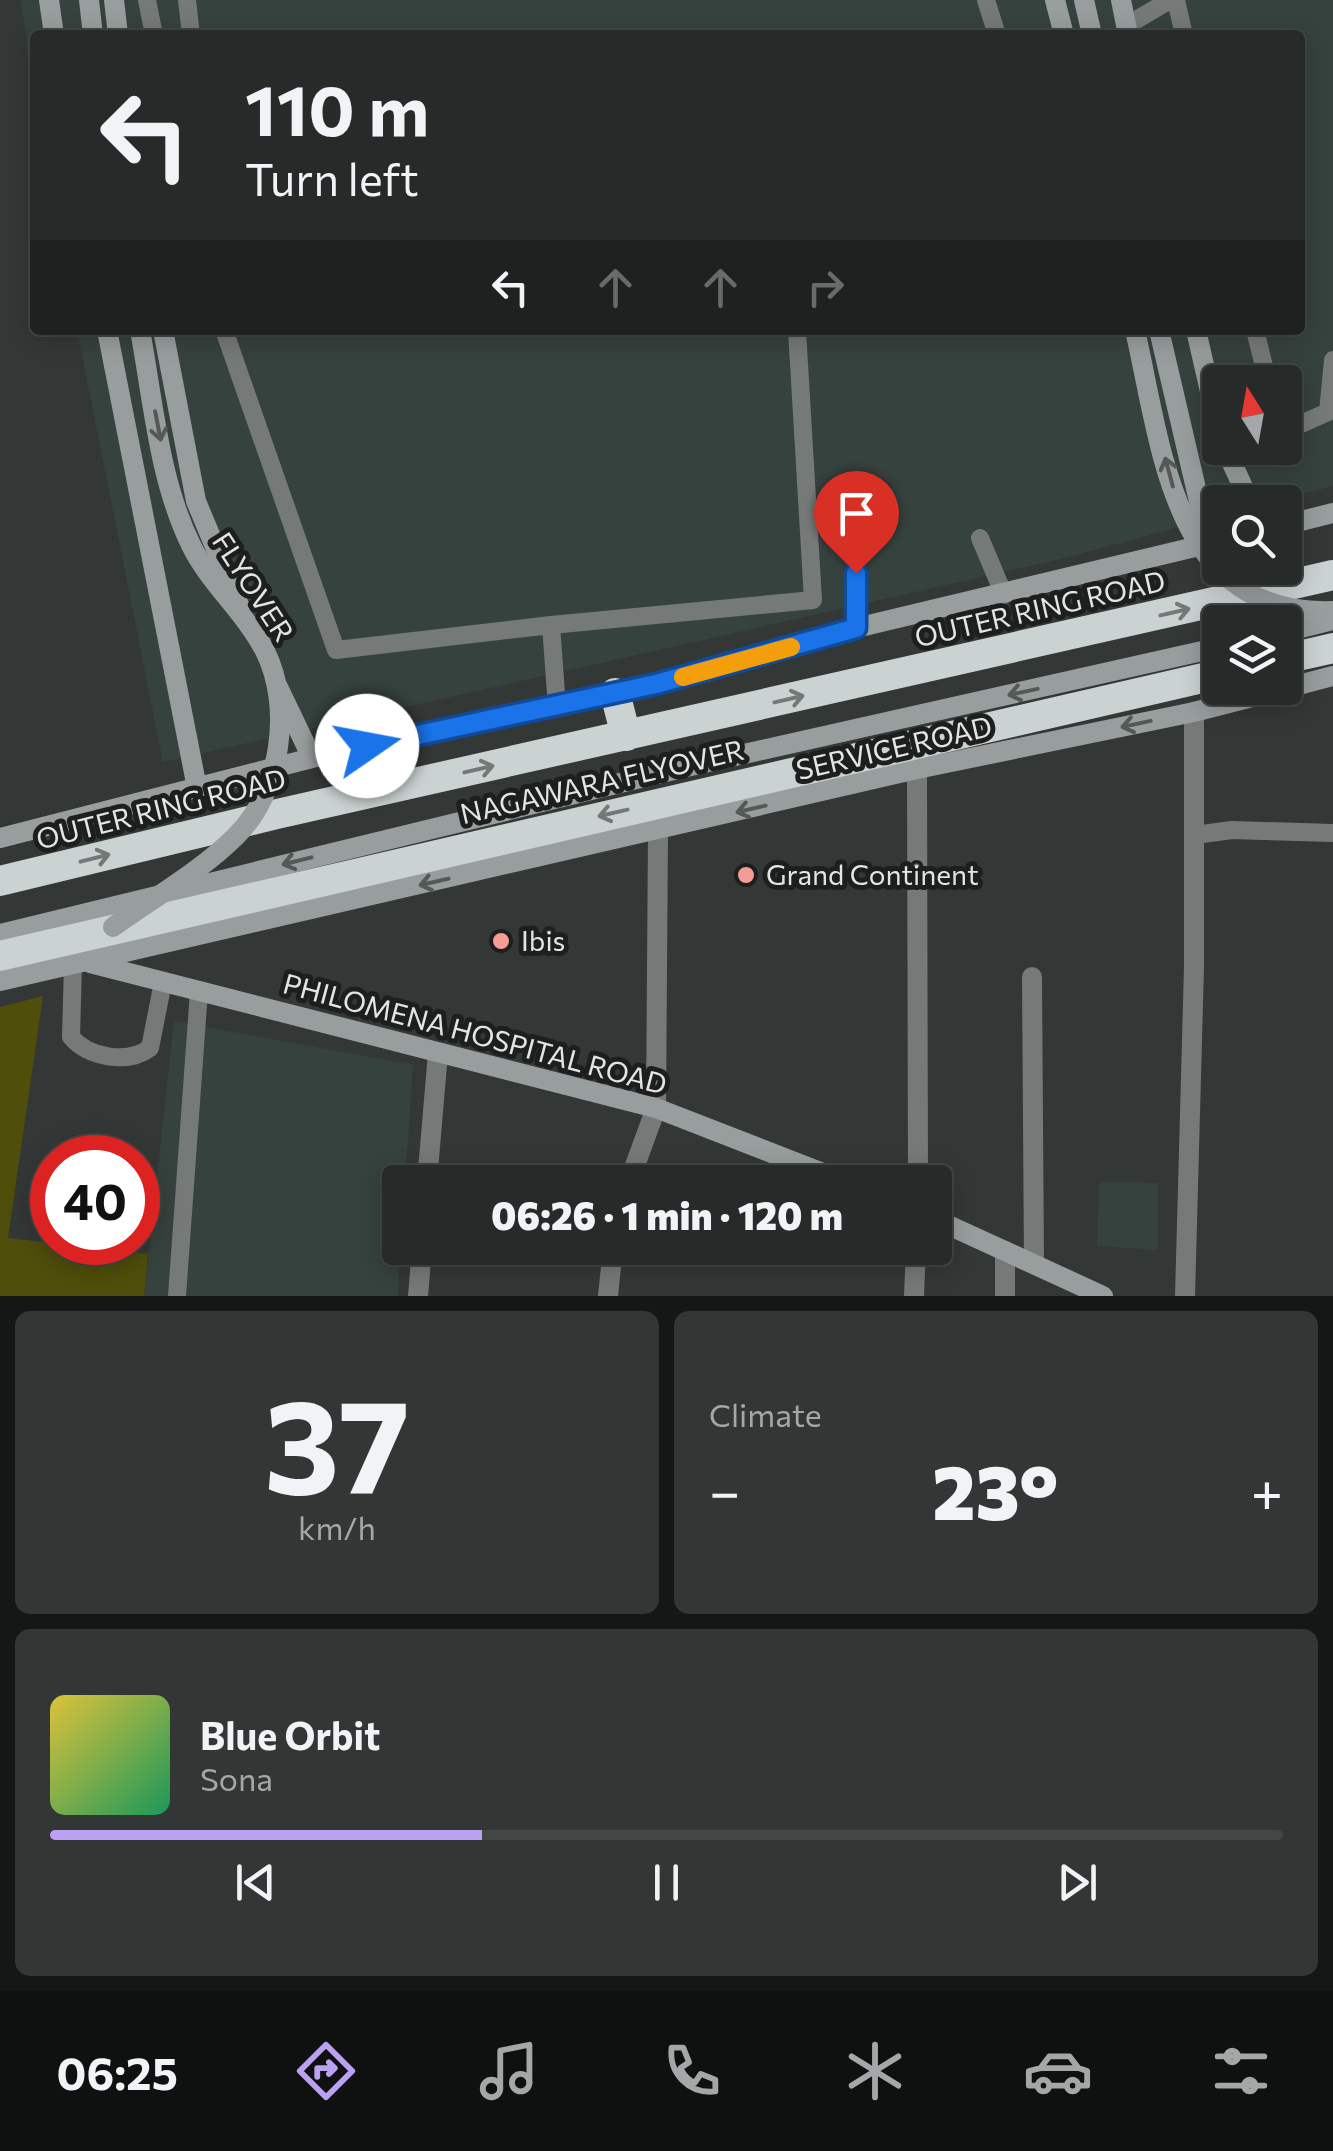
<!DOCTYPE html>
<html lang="en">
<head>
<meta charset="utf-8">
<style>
  :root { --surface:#262a28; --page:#323634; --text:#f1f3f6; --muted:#a4a7a8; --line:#424645; --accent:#bca0f2 }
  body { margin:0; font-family:Commissioner,sans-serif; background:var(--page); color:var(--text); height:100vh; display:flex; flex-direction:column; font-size:38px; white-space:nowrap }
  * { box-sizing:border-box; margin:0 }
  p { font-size:32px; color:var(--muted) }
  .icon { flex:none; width:55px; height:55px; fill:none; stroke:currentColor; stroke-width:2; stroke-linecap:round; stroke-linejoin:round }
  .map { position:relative; height:1296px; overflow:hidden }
  .panel { display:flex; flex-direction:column; gap:15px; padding:15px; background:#151716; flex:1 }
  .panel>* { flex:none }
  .guide { position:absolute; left:30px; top:30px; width:1275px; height:305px; border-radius:10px; box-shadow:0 5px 25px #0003,0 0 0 2px var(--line); background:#262a28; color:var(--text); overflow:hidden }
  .needle { width:65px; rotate:349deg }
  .buttons { position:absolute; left:1202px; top:365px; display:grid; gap:20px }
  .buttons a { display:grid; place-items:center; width:100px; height:100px; border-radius:10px; background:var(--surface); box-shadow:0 5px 25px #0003,0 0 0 2px var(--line); font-size:50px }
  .speed { position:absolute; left:30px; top:1135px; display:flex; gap:20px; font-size:50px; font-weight:700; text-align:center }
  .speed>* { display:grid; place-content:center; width:130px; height:130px; border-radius:50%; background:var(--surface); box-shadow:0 5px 25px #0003,0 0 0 2px var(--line); line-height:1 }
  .speed .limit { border:15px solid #d22; background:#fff; color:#111 }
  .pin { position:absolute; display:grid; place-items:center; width:85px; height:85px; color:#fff; margin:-102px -42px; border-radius:50% 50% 50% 0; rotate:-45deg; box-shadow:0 0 10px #0007 }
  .pin .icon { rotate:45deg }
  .me { position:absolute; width:110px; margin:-55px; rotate:78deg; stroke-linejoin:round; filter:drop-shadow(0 0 8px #0008) }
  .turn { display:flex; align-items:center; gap:35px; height:210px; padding:0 50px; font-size:45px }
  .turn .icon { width:130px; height:130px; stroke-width:2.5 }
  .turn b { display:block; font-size:70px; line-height:85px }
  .lanes { display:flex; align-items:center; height:95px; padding:0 50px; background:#0003; justify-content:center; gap:50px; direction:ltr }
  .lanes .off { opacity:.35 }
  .big { font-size:75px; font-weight:800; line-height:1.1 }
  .panel .card { flex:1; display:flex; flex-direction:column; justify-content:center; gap:15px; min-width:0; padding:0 35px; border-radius:15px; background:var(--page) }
  .panel .dial { align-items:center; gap:0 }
  .dial b { font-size:130px; line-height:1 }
  .song { display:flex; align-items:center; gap:30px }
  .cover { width:120px; height:120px; border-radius:15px; background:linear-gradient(135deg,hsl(50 70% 55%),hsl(150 70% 35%)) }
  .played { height:10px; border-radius:5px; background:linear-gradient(90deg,var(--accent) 35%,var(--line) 35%) }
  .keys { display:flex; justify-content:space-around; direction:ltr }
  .heat { display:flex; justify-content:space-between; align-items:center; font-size:55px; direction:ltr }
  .panel .tiles { flex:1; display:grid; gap:15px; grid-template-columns:1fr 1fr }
  .card:last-child { grid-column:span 2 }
  .trip { position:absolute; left:382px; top:1165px; width:570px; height:100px; border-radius:10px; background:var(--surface); box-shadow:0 5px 25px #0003,0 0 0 2px var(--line); font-weight:800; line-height:100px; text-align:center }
  .menu { display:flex; height:160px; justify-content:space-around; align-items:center; background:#0f1110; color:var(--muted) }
  .menu .icon { width:70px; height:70px }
  .menu .on { color:var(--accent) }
  .menu b { font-size:45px; color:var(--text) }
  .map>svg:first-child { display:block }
  .built { fill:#36423d; fill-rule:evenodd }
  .grass { fill:#4f4e0a }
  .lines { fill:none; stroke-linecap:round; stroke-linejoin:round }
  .lane { stroke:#757978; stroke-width:18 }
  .street { stroke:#757978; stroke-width:20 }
  .secondary { stroke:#989d9d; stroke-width:20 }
  .highway { stroke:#cbd3d2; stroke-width:30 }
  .secondary-bridge { stroke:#989d9d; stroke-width:20 }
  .oneway { stroke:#545857 }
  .oneway2 { stroke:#747978 }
  .route-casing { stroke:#114b97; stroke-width:25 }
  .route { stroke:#1a73e8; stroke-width:18 }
  .slow { stroke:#f59e0b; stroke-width:18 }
  .poi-dot { fill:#f59c94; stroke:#1d1f1e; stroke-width:4 }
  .labels { text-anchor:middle; stroke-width:10; stroke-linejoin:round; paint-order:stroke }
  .street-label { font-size:28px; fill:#e2e5e3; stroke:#1d1f1e }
  .poi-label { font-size:28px; fill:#e2e5e3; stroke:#1d1f1e; text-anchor:start }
</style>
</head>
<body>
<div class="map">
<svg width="1333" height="1296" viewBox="0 0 1333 1296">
  <rect width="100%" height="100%" fill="#333836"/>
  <!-- built -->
  <path class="built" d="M21 0H1333V486L1272 502H1220V516L1061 559 163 762 77 330H1300V35H35V100ZM1220 382H1285V448H1220Z
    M174 1021 413 1065 405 1182H400L398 1296H144Z
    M1099 1182 1158 1183V1250L1097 1246Z"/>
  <!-- grass -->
  <path class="grass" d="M43 996 8 1238 148 1254 144 1296H0V1007Z"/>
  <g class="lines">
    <!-- lane -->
    <path class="lane" d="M147 0 154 35
      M187 0 191 35
      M986 0 997 35
      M1176 0 1184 35
      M1126 26 1170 0
      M224 330 336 650 551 625
      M1255 330 1268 382
      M1285 416 1301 424 1328 412 1333 360
      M980 538 1004 595
      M856 573V628
      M557 707 551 625 813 600 797 330
      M1195 835 1232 830 1333 833
      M73 964 71 1037C88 1057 127 1065 150 1048L163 982
      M177 1296 199 991"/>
    <!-- street -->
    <path class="street" d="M917 769 918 1182
      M1032 977 1034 1264
      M427 1182 438 1053
      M629 1182 656 1108 658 831
      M418 1296 422 1248
      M608 1296 613 1248
      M914 1296 916 1248
      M1005 1296V1251
      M1185 1296 1194 967V712"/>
    <!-- secondary -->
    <path class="secondary" d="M49 0 54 35
      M89 0 93 35
      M114 0 118 35
      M1055 0 1064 35
      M1084 0 1092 35
      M1121 0 1128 35
      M107 330 197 788
      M163 330 196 501 240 607
      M1159 330 1209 544
      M1196 330 1220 435
      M1225 448 1250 502
      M1285 525 1333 513
      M1285 632 1333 620
      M278 687 312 758
      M0 838 312 758 656 684 856 628 1220 541
      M0 934 686 767 1220 647
      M90 963 656 1108 846 1182
      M0 981 917 769 1194 712 1333 676
      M935 1219 1103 1296"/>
    <!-- highway -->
    <path class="highway" d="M1285 659 1333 648
      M615 693 626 736
      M0 881 277 814 1333 575
      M0 956 1220 674"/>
    <!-- secondary-bridge -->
    <path class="secondary-bridge" d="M1135 330C1162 448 1173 617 1333 611
      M113 927C153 898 201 871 236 836 281 792 293 707 265 651 245 612 210 584 191 545 159 480 153 400 140 330"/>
  </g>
  <!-- one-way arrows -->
  <defs><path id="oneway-shaft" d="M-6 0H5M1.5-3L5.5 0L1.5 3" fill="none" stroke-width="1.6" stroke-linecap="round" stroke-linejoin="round" transform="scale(2.5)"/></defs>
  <g class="oneway">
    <use href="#oneway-shaft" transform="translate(158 426) rotate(79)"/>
    <use href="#oneway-shaft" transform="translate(1169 472) rotate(-105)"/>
    <use href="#oneway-shaft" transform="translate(1023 692) rotate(168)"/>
    <use href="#oneway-shaft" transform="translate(1136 724) rotate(168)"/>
    <use href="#oneway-shaft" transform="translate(751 809) rotate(167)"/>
    <use href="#oneway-shaft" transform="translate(297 861) rotate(166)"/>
    <use href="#oneway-shaft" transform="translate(434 882) rotate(167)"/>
  </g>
  <g class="oneway2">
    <use href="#oneway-shaft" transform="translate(1175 612) rotate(-13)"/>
    <use href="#oneway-shaft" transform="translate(789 699) rotate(-13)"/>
    <use href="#oneway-shaft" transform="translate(479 769) rotate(-13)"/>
    <use href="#oneway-shaft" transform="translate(613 813) rotate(167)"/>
    <use href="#oneway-shaft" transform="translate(95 858) rotate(-14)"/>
  </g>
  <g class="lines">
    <!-- route casing -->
    <g class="route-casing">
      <path id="route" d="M367 746 656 684 856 628V573"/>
    </g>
    <!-- route -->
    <use href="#route" class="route"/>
    <!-- slow -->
    <path class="slow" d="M683 677 791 647"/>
  </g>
  <!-- markers -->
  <g class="poi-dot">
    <circle cx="746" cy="875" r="10"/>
    <circle cx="501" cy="941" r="10"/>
  </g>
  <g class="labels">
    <!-- street labels -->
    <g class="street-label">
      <text transform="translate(253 587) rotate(57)" y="10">FLYOVER</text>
      <text transform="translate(1040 609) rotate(-13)" y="10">OUTER RING ROAD</text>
      <text transform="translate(894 748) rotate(-13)" y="10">SERVICE ROAD</text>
      <text transform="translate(602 782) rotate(-13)" y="10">NAGAWARA FLYOVER</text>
      <text transform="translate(161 809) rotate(-14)" y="10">OUTER RING ROAD</text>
      <text transform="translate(475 1034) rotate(15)" y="10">PHILOMENA HOSPITAL ROAD</text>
    </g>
    <!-- poi labels -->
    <g class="poi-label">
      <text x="766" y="885">Grand Continent</text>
      <text x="521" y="951">Ibis</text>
    </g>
  </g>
</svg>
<div class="buttons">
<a><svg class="needle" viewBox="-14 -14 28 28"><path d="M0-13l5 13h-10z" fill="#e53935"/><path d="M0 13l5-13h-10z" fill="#a4a7a8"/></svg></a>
<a><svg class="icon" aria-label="search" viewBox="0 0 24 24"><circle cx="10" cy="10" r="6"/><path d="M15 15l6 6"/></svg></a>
<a><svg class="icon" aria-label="layers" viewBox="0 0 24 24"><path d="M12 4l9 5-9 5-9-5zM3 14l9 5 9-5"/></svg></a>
</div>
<div class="speed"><div class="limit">40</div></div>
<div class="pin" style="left:856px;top:573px;background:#d93025"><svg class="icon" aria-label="arrive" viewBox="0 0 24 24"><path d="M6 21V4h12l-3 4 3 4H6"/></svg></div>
<svg class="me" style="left:367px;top:746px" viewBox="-20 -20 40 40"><circle r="19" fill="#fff"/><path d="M0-13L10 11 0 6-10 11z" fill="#1a73e8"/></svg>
<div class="trip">06:26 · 1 min · 120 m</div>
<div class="guide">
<div class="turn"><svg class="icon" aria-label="left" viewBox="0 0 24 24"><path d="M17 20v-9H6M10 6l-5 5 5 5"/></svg><div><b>110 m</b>Turn left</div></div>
<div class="lanes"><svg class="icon" aria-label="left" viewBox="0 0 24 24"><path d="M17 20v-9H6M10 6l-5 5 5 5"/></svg><svg class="icon off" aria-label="ahead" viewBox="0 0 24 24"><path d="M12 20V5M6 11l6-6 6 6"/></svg><svg class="icon off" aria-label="ahead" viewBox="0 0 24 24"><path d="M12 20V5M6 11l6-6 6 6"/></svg><svg class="icon off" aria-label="right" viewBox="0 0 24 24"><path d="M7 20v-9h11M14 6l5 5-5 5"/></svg></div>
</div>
</div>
<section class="panel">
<div class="tiles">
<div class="card dial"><b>37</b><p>km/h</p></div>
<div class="card"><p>Climate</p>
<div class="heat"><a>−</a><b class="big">23°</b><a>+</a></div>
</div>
<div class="card">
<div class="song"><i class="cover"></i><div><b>Blue Orbit</b><p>Sona</p></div></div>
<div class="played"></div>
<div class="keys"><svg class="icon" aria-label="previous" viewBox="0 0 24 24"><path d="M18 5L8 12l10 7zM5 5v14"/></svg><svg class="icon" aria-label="pause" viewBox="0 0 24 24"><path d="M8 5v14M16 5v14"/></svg><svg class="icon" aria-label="next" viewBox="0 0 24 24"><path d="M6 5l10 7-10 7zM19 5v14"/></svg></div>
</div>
</div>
</section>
<nav class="menu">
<b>06:25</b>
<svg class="icon on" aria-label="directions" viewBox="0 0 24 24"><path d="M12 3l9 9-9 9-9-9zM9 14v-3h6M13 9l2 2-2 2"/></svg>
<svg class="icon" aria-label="music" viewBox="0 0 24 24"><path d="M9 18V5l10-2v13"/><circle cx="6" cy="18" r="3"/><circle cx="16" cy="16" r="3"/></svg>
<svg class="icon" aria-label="phone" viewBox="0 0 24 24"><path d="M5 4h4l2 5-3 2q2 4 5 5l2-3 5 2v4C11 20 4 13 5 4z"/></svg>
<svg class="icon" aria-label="climate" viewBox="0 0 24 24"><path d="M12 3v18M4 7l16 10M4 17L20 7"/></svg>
<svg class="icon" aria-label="car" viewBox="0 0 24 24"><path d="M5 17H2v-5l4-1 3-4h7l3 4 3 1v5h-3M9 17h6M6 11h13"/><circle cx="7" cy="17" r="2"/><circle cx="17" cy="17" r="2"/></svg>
<svg class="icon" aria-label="filters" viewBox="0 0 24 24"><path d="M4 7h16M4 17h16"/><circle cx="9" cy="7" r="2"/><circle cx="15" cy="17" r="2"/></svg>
</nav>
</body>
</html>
